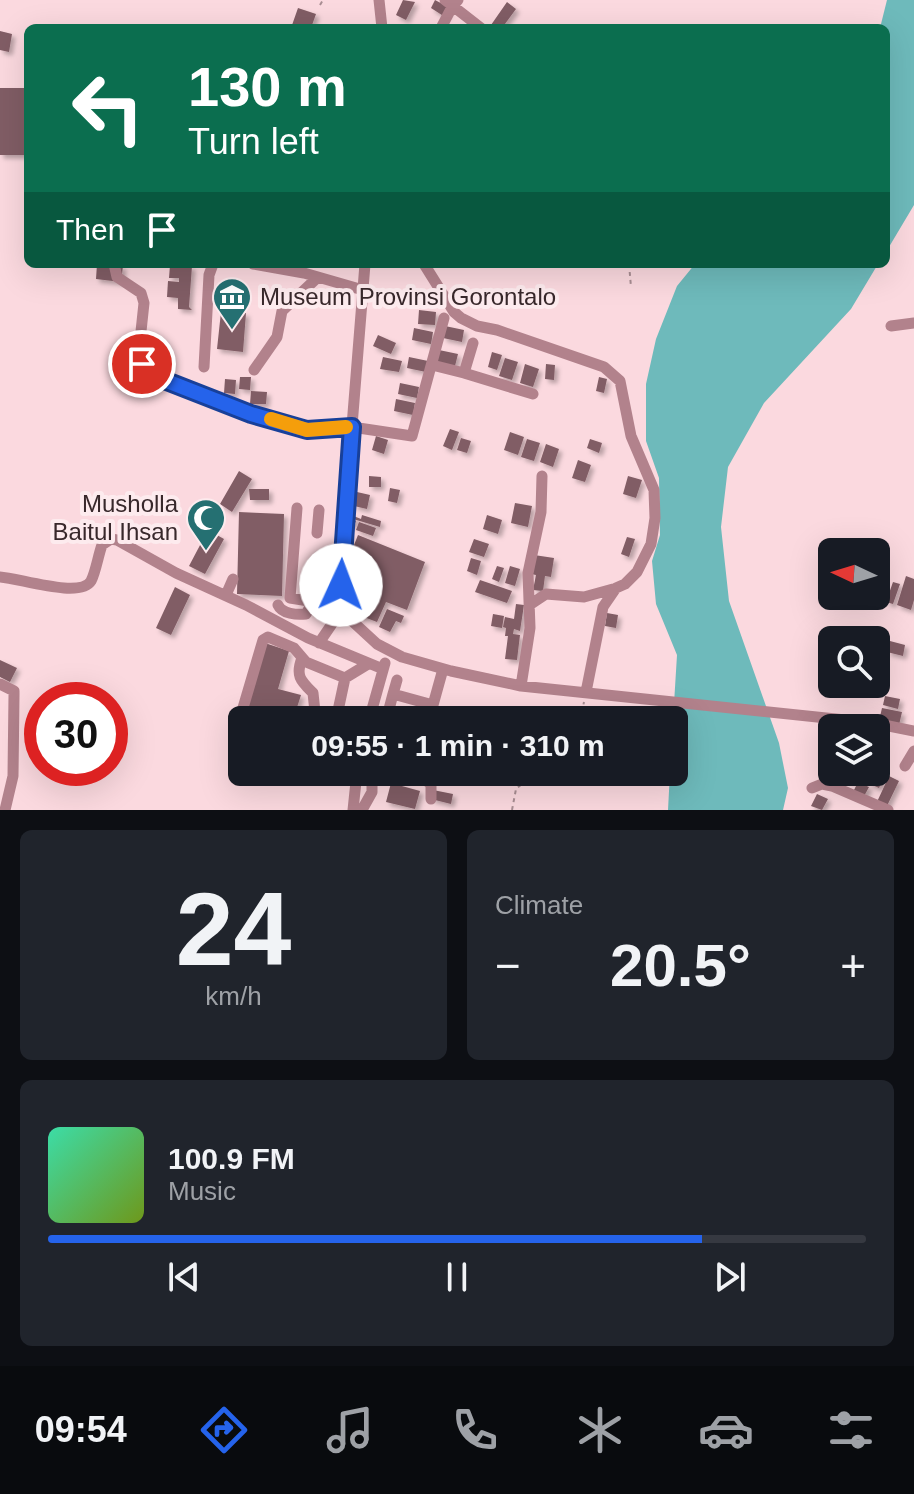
<!DOCTYPE html>
<html lang="en">
<head>
<meta charset="utf-8">
<style>
  :root { --surface:#171b24; --page:#20242c; --text:#f1f3f6; --muted:#9ea1a6; --line:#363941; --accent:#2563eb }
  body { margin:0; font-family:Helvetica,sans-serif; background:var(--page); color:var(--text); height:100vh; display:flex; flex-direction:column; font-size:30px; white-space:nowrap }
  * { box-sizing:border-box; margin:0 }
  p { font-size:26px; color:var(--muted) }
  .icon { flex:none; width:44px; height:44px; fill:none; stroke:currentColor; stroke-width:2; stroke-linecap:round; stroke-linejoin:round }
  .map { position:relative; height:810px; overflow:hidden }
  .sheet { display:flex; flex-direction:column; gap:20px; padding:20px; background:#0d0f14; flex:1 }
  .sheet>* { flex:none }
  .hud { position:absolute; left:24px; top:24px; width:866px; height:244px; border-radius:12px; box-shadow:0 8px 32px #0002; background:#0b6e4f; color:#fff; overflow:hidden }
  .needle { width:52px; rotate:274deg }
  .tools { position:absolute; left:818px; top:538px; display:grid; gap:16px }
  .tools a { display:grid; place-items:center; width:72px; height:72px; border-radius:12px; background:var(--surface); box-shadow:0 8px 32px #0002; font-size:40px }
  .speed { position:absolute; left:24px; top:682px; display:flex; gap:16px; font-size:40px; font-weight:700; text-align:center }
  .speed>* { display:grid; place-content:center; width:104px; height:104px; border-radius:50%; background:var(--surface); box-shadow:0 8px 32px #0002; line-height:1 }
  .speed .limit { border:12px solid #d22; background:#fff; color:#111 }
  .pin { position:absolute; display:grid; place-items:center; width:68px; height:68px; color:#fff; margin:-34px; border:4px solid #fff; border-radius:50%; box-shadow:0 2px 8px #0007 }
  .me { position:absolute; width:88px; margin:-44px; rotate:2deg; stroke-linejoin:round; filter:drop-shadow(0 0 6px #0008) }
  .turn { display:flex; align-items:center; gap:28px; height:168px; padding:0 32px; font-size:36px }
  .turn .icon { width:104px; height:104px; stroke-width:2.5 }
  .turn b { display:block; font-size:56px; line-height:68px }
  .then { display:flex; align-items:center; height:76px; padding:0 32px; background:#0003; gap:16px; font-size:30px }
  .big { font-size:60px; font-weight:700; line-height:1.1 }
  .sheet .tile { flex:1; display:flex; flex-direction:column; justify-content:center; gap:12px; min-width:0; padding:0 28px; border-radius:12px; background:var(--page) }
  .sheet .dial { align-items:center; gap:0 }
  .dial b { font-size:104px; line-height:1 }
  .song { display:flex; align-items:center; gap:24px }
  .cover { width:96px; height:96px; border-radius:12px; background:linear-gradient(135deg,hsl(160 70% 55%),hsl(80 70% 35%)) }
  .played { height:8px; border-radius:4px; background:linear-gradient(90deg,var(--accent) 80%,var(--line) 80%) }
  .keys { display:flex; justify-content:space-around; direction:ltr }
  .heat { display:flex; justify-content:space-between; align-items:center; font-size:44px; direction:ltr }
  .sheet .tiles { flex:1; display:grid; gap:20px; grid-template-columns:1fr 1fr }
  .tile:last-child { grid-column:span 2 }
  .trip { position:absolute; left:228px; top:706px; width:460px; height:80px; border-radius:12px; background:var(--surface); box-shadow:0 8px 32px #0002; font-weight:700; line-height:80px; text-align:center }
  .dock { display:flex; height:128px; justify-content:space-around; align-items:center; background:#090b0e; color:var(--muted) }
  .dock .icon { width:56px; height:56px }
  .dock .selected { color:var(--accent) }
  .dock b { font-size:36px; color:var(--text) }
  .map>svg:first-child { display:block }
  .water { fill:#6ebabb }
  .building { fill:#815d65; filter:url(#shadow) }
  .lines { fill:none; stroke-linecap:round; stroke-linejoin:round }
  .path { stroke:#a98e93; stroke-width:2; stroke-dasharray:4 4; stroke-linecap:butt }
  .minor { stroke:#b2828c; stroke-width:11 }
  .route-casing { stroke:#184099; stroke-width:20 }
  .route { stroke:#2563eb; stroke-width:14 }
  .slow { stroke:#f59e0b; stroke-width:14 }
  .labels { text-anchor:middle; stroke-width:8; stroke-linejoin:round; paint-order:stroke }
  .poi-label { font-size:24px; fill:#38282b; stroke:#fdebee; text-anchor:start }
</style>
</head>
<body>
<div class="map">
<svg width="914" height="810" viewBox="0 0 914 810">
  <defs>
    <filter id="shadow"><feDropShadow dx="3.5" dy="3.5" stdDeviation="2" flood-color="#0004"/></filter>
  </defs>
  <rect width="100%" height="100%" fill="#fbd9df"/>
  <!-- water -->
  <path class="water" d="M887 0H914V205L886 252V28H880Z
    M695 264H878L851 309 764 403 728 467 721 527 729 601 779 743 788 788 783 810H668L670 772H674L673 720 677 655 656 604 652 561 660 535 659 478 646 441V384L656 339 677 286Z"/>
  <!-- building -->
  <path class="building" d="M403 0 415 2 406 20 396 15Z
    M435 0 450 8 445 17 431 8Z
    M507 2 516 9 502 28H495L491 25Z
    M298 8 316 14 311 28H291Z
    M0 31 12 34 9 52 0 50Z
    M0 88H28V155H0Z
    M97 264 123 266 121 282 96 279Z
    M170 265 192 266 189 307 192 310 178 309V298L167 297 168 281 179 282V278H169Z
    M422 292 434 293 433 302 421 301Z
    M419 310 436 312 435 325 418 324Z
    M221 312 246 313 243 352 217 349Z
    M445 326 464 330 462 342 443 338Z
    M414 328 433 332 431 344 412 340Z
    M378 335 396 343 391 354 373 346Z
    M439 350 458 354 455 366 436 362Z
    M492 352 502 355 497 370 488 367Z
    M383 357 402 361 399 372 380 369Z
    M409 357 428 361 426 372 407 368Z
    M505 358 518 362 512 380 499 376Z
    M525 364 539 369 533 387 520 383Z
    M546 364 555 365 554 380 545 379Z
    M240 377H251L250 390 239 389Z
    M599 377 607 379 604 393 596 391Z
    M225 379 236 380 235 394 224 393Z
    M400 383 419 387 417 398 398 394Z
    M251 391 267 392 266 404H250Z
    M396 399 415 403 413 415 394 411Z
    M450 429 459 432 452 450 443 446Z
    M510 432 524 437 518 455 504 450Z
    M376 436 388 440 384 454 372 450Z
    M461 438 471 441 467 453 457 450Z
    M527 439 540 443 534 461 521 457Z
    M590 439 602 443 599 453 587 448Z
    M546 444 559 449 553 467 540 462Z
    M578 460 591 465 585 482 572 478Z
    M239 471 252 479 232 512 220 504Z
    M369 476 381 477V487H369Z
    M628 476 642 480 636 498 623 494Z
    M390 488 400 490 397 503 388 501Z
    M249 489H269V500H250Z
    M357 492 370 495 367 509 354 506Z
    M515 503 532 506 528 527 511 523Z
    M239 512 284 514 282 596 237 594Z
    M351 515 361 519 362 515 381 521 380 527 353 519 356 521 354 526 347 524Z
    M487 515 502 520 498 534 483 529Z
    M359 522 376 528 373 536 356 530Z
    M208 530 224 539 205 574 189 566Z
    M358 535 425 562 407 610 386 602 377 622 356 614 368 583 343 573Z
    M627 537 635 539 629 557 621 554Z
    M474 539 489 544 484 557 469 552Z
    M534 555 554 558 551 577 545 576 543 591 533 590 536 575 531 574Z
    M471 558 481 561 477 575 467 571Z
    M497 566 504 568 499 582 492 579Z
    M510 566 520 569 515 586 505 583Z
    M906 576 914 579V600L911 610 897 605Z
    M480 580 512 591 507 603 475 592Z
    M893 582 900 584 893 604 886 602Z
    M175 587 190 595 171 635 156 628Z
    M516 604 524 605 520 631 514 629 513 634 520 635 517 660 505 659 508 636H505L506 628 503 627 505 617 514 619Z
    M387 609 404 616 401 623 396 621 390 632 379 627Z
    M607 613 618 615 616 628 605 626Z
    M493 614 504 616 502 628 491 626Z
    M890 641 905 645 903 656 887 652Z
    M265 643 289 651 278 689 301 695 293 720H259L260 716 245 711Z
    M0 660 17 668 10 682 0 677Z
    M885 696 900 699 898 709 883 705Z
    M397 706 416 711 413 720H394Z
    M882 708 902 712 899 725 879 721Z
    M551 712 569 716 568 720H549Z
    M876 770 885 775 879 788 868 783Z
    M830 772H858L854 782Z
    M889 776 899 781 886 808 876 804Z
    M858 782 869 787 862 800 852 794Z
    M391 783 420 791 415 809 386 802Z
    M433 790 453 794 451 804 431 799Z
    M817 794 828 799 822 810 811 806Z"/>
  <g class="lines">
    <!-- path -->
    <path class="path" d="M320 5 323 0
      M629 264 631 287
      M580 720 584 702
      M512 810 516 789 536 772"/>
    <!-- minor -->
    <path class="minor" d="M379 0 382 28
      M445 0 481 28
      M441 28 452 7 458 0
      M114 264 117 277 141 293 144 303 139 350 142 364 164 380 251 414 307 430 352 427 412 436 444 318
      M253 264 304 273 363 290
      M365 264 341 563V596L351 620 377 644 402 657 451 671 521 686 874 723 914 731
      M424 264 454 312 461 318 477 326 497 330 604 367 620 381 631 436 654 490 655 518 651 544 637 572 625 584 616 588 603 607 586 692
      M891 326 914 323
      M432 365 464 373 473 343
      M204 367 209 275 213 264
      M254 370 277 337 282 311 318 277
      M464 373 533 394
      M317 533 319 510
      M0 577C19 578 80 599 91 581 96 571 98 556 102 545L111 539 117 540 176 573 246 605 308 638 383 669
      M226 595 233 579
      M531 604 546 594 584 597 613 589
      M278 605C282 614 297 615 306 614L310 607 309 601 290 598 297 508
      M319 643 336 618 346 610
      M302 658C295 676 301 681 313 693L315 712 325 720
      M0 684 14 691V695L13 776 5 810
      M521 686 530 628 528 573 541 512 542 476
      M393 694 397 680
      M388 713 393 694 433 705 443 669
      M336 720 345 678
      M369 720 385 663
      M242 731 240 718 263 640 268 637 294 648 306 662 345 678 368 664
      M905 766 914 751
      M392 772 425 780 431 784V799
      M812 788 822 784 832 786 888 810
      M353 810 357 772
      M362 810 372 792V772"/>
  </g>
  <g class="lines">
    <!-- route casing -->
    <g class="route-casing">
      <path id="route" d="M142 364 164 380 251 414 307 430 352 427 341 585"/>
    </g>
    <!-- route -->
    <use href="#route" class="route"/>
    <!-- slow -->
    <path class="slow" d="M271 419 307 430 346 427"/>
  </g>
  <!-- icons -->
  <defs>
    <g id="museum-pin" transform="scale(2)"><path d="M0 17L-7.5 6A9.5 9.5 0 1 1 7.5 6Z" fill="#257072" stroke="#fdebee"/><path d="M0-6L6-3V-2H-6V-3ZM-5-1h2V3h-2ZM-1-1h2V3h-2ZM3-1h2V3H3ZM-6 4H6V6H-6Z" fill="#fff"/></g>
    <g id="mosque-pin" transform="scale(2)"><path d="M0 17L-7.5 6A9.5 9.5 0 1 1 7.5 6Z" fill="#257072" stroke="#fdebee"/><path d="M3.5-4.9A6 6 0 1 0 3.5 4.9A5 5 0 1 1 3.5-4.9Z" fill="#fff"/></g>
  </defs>
  <g fill-rule="evenodd">
    <use href="#museum-pin" x="232" y="297"/>
    <use href="#mosque-pin" x="206" y="518"/>
  </g>
  <g class="labels">
    <!-- poi labels -->
    <g class="poi-label">
      <text x="260" y="305">Museum Provinsi Gorontalo</text>
      <text x="178" y="512" text-anchor="end">Musholla<tspan x="178" dy="28">Baitul Ihsan</tspan></text>
    </g>
  </g>
</svg>
<div class="tools">
<a><svg class="needle" viewBox="-14 -14 28 28"><path d="M0-13l5 13h-10z" fill="#e53935"/><path d="M0 13l5-13h-10z" fill="#9ea1a6"/></svg></a>
<a><svg class="icon" aria-label="search" viewBox="0 0 24 24"><circle cx="10" cy="10" r="6"/><path d="M15 15l6 6"/></svg></a>
<a><svg class="icon" aria-label="layers" viewBox="0 0 24 24"><path d="M12 4l9 5-9 5-9-5zM3 14l9 5 9-5"/></svg></a>
</div>
<div class="speed"><div class="limit">30</div></div>
<div class="pin" style="left:142px;top:364px;background:#d93025"><svg class="icon" aria-label="arrive" viewBox="0 0 24 24"><path d="M6 21V4h12l-3 4 3 4H6"/></svg></div>
<svg class="me" style="left:341px;top:585px" viewBox="-20 -20 40 40"><circle r="19" fill="#fff"/><path d="M0-13L10 11 0 6-10 11z" fill="#2563eb"/></svg>
<div class="trip">09:55 · 1 min · 310 m</div>
<div class="hud">
<div class="turn"><svg class="icon" aria-label="left" viewBox="0 0 24 24"><path d="M17 20v-9H6M10 6l-5 5 5 5"/></svg><div><b>130 m</b>Turn left</div></div>
<div class="then">Then<svg class="icon" aria-label="arrive" viewBox="0 0 24 24"><path d="M6 21V4h12l-3 4 3 4H6"/></svg></div>
</div>
</div>
<section class="sheet">
<div class="tiles">
<div class="tile dial"><b>24</b><p>km/h</p></div>
<div class="tile"><p>Climate</p>
<div class="heat"><a>−</a><b class="big">20.5°</b><a>+</a></div>
</div>
<div class="tile">
<div class="song"><i class="cover"></i><div><b>100.9 FM</b><p>Music</p></div></div>
<div class="played"></div>
<div class="keys"><svg class="icon" aria-label="previous" viewBox="0 0 24 24"><path d="M18 5L8 12l10 7zM5 5v14"/></svg><svg class="icon" aria-label="pause" viewBox="0 0 24 24"><path d="M8 5v14M16 5v14"/></svg><svg class="icon" aria-label="next" viewBox="0 0 24 24"><path d="M6 5l10 7-10 7zM19 5v14"/></svg></div>
</div>
</div>
</section>
<nav class="dock">
<b>09:54</b>
<svg class="icon selected" aria-label="directions" viewBox="0 0 24 24"><path d="M12 3l9 9-9 9-9-9zM9 14v-3h6M13 9l2 2-2 2"/></svg>
<svg class="icon" aria-label="music" viewBox="0 0 24 24"><path d="M9 18V5l10-2v13"/><circle cx="6" cy="18" r="3"/><circle cx="16" cy="16" r="3"/></svg>
<svg class="icon" aria-label="phone" viewBox="0 0 24 24"><path d="M5 4h4l2 5-3 2q2 4 5 5l2-3 5 2v4C11 20 4 13 5 4z"/></svg>
<svg class="icon" aria-label="climate" viewBox="0 0 24 24"><path d="M12 3v18M4 7l16 10M4 17L20 7"/></svg>
<svg class="icon" aria-label="car" viewBox="0 0 24 24"><path d="M5 17H2v-5l4-1 3-4h7l3 4 3 1v5h-3M9 17h6M6 11h13"/><circle cx="7" cy="17" r="2"/><circle cx="17" cy="17" r="2"/></svg>
<svg class="icon" aria-label="filters" viewBox="0 0 24 24"><path d="M4 7h16M4 17h16"/><circle cx="9" cy="7" r="2"/><circle cx="15" cy="17" r="2"/></svg>
</nav>
</body>
</html>
